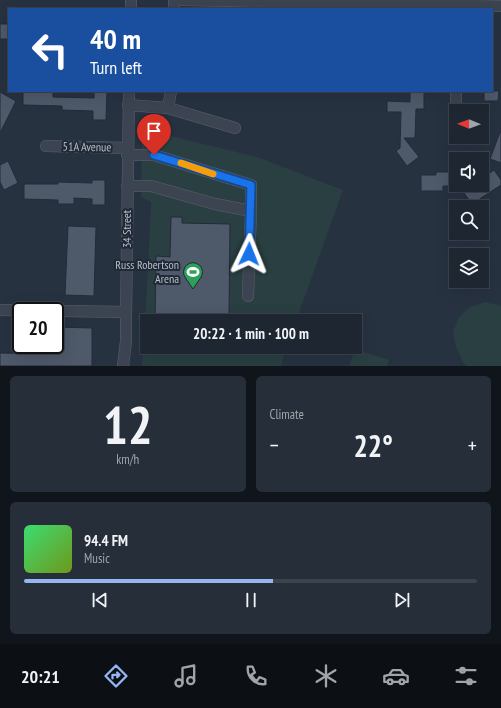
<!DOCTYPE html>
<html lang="en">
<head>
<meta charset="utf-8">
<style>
  :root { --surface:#1d2631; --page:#252e39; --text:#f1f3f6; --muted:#a0a5ab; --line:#3b434d; --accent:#94b7f4 }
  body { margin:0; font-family:"PT Sans Narrow",sans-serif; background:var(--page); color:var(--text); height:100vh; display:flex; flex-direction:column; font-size:15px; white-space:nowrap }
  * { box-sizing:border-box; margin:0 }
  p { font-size:13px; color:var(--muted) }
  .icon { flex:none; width:22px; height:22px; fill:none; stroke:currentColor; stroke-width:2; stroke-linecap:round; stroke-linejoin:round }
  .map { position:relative; height:366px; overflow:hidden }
  .sheet { display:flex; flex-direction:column; gap:10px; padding:10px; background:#10151b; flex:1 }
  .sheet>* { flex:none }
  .top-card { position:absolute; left:8px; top:8px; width:485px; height:84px; border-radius:0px; box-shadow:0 4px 16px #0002,0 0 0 1px var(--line); background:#1a4fa0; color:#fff; overflow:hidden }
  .needle { width:26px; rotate:271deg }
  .controls { position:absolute; left:449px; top:104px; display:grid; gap:8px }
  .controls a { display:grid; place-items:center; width:40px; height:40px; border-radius:0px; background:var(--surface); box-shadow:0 4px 16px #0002,0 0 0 1px var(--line); font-size:20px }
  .speed { position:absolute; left:12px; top:302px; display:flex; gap:8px; font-size:20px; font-weight:700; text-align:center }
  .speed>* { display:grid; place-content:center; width:52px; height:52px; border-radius:50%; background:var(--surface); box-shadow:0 4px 16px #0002,0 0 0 1px var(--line); line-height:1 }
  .speed .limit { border:2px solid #111; border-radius:6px; background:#fff; color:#111 }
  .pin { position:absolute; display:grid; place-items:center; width:34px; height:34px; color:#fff; margin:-41px -17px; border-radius:50% 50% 50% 0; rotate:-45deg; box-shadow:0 0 4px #0007 }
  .pin .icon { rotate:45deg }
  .me { position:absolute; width:44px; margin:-22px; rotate:2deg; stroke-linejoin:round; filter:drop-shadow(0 0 3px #0008) }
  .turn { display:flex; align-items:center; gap:14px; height:84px; padding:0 16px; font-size:18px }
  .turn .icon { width:52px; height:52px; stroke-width:2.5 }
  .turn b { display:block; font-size:28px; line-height:34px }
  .big { font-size:30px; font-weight:700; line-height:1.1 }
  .sheet .tile { flex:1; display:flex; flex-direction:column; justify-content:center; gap:6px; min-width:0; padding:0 14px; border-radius:6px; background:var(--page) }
  .sheet .dial { align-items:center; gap:0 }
  .dial b { font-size:52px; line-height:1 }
  .song { display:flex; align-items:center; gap:12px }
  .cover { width:48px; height:48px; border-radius:6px; background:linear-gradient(135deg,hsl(140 70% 55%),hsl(80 70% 35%)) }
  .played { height:4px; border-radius:2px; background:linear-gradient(90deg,var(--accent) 55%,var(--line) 55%) }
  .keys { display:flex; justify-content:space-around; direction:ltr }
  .heat { display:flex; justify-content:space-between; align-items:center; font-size:22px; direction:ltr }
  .sheet .tiles { flex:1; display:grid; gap:10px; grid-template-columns:1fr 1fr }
  .tile:last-child { grid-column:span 2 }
  .trip { position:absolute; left:140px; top:314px; width:222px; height:40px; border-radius:0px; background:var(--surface); box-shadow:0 4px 16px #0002,0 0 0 1px var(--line); font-weight:700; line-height:40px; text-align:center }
  .tab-bar { display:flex; height:64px; justify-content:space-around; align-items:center; background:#0c0f14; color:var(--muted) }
  .tab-bar .icon { width:28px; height:28px }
  .tab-bar .selected { color:var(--accent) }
  .tab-bar b { font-size:18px; color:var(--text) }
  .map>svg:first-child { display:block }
  .green { fill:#293f42 }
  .building { fill:#4e596a; stroke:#222b38 }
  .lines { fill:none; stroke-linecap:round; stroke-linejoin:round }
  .minor-casing { stroke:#59626e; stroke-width:12 }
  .minor { stroke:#3c4451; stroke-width:11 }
  .route-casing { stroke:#114b97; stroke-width:10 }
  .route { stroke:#1a73e8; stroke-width:7 }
  .slow { stroke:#f59e0b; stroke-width:7 }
  .labels { text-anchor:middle; stroke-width:4; stroke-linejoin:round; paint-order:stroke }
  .street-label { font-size:12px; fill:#b8bfcb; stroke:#202936 }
  .poi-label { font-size:12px; fill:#b8bfcb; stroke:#202936; text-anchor:end }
</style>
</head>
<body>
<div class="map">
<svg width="501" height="366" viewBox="0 0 501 366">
  <rect width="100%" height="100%" fill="#273241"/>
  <!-- green -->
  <path class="green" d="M142 129 257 157 343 190 296 321H147V347H287L281 366H142L145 326 151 205V202L141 197Z
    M485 302 501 306V366H468L464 364 456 347 453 332 459 317 470 307Z
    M355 349 389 360 387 366H349Z"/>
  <!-- building -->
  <path class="building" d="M0 24H9V39H0Z
    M23 91H53V97L94 98V91H107L106 120H93V111L62 110V106L23 105Z
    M410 91H424V109H416L415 138H404L419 157 407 166 396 151 400 148 401 112H387V101L410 102Z
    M484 91H499L498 101H484Z
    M0 92 16 101 0 133Z
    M500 132H501V163L490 159Z
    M8 161 18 183 4 190 0 182V165Z
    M494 170 501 180V185L472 204 464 193 476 185H482V181L485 179 483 177Z
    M436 172H453V186H443V191H421V175H436Z
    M92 180H105V205H92V199L74 198V204H58V200L24 199V184H58V182L92 183Z
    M171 217H182V223L230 224 229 321H155L156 256 170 257Z
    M68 226 96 227 94 296 65 295Z
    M55 327 92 328V366H0V353L54 354Z"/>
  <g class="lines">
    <!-- minor casing -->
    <g class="minor-casing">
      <path id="minor" d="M182 0 501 6
        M131 9V0
        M174 9V0
        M456 91V128
        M128 105 168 108 171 91
        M168 108 235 128
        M46 146 128 148
        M127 186H151L215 204 251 211V185L154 155H127
        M248 296 251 211
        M0 310 126 312
        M123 366 126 341V319L129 91"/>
    </g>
    <!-- minor -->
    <use href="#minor" class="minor"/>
  </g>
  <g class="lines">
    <!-- route casing -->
    <g class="route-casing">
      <path id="route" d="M154 155 251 185 249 254"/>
    </g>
    <!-- route -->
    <use href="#route" class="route"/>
    <!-- slow -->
    <path class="slow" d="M181 163 213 174"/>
  </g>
  <!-- icons -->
  <defs>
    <g id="stadium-pin" transform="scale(1)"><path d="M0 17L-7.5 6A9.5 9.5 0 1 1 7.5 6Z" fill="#2e9e5b" stroke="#202936"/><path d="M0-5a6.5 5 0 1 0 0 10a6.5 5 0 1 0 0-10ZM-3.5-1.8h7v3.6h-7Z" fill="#fff"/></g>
  </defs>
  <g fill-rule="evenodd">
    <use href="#stadium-pin" x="193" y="272"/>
  </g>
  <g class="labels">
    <!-- street labels -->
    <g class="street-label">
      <text transform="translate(87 147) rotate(1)" y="4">51A Avenue</text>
      <text transform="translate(127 229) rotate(-90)" y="4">34 Street</text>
    </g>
    <!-- poi labels -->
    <g class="poi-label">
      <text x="179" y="269">Russ Robertson<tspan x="179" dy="14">Arena</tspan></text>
    </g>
  </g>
</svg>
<div class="controls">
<a><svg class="needle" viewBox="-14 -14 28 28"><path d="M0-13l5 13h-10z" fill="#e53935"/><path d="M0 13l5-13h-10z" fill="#a0a5ab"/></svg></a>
<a><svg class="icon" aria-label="sound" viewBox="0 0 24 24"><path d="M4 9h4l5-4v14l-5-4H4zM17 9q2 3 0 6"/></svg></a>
<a><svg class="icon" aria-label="search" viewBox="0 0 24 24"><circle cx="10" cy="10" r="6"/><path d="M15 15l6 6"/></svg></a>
<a><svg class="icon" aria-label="layers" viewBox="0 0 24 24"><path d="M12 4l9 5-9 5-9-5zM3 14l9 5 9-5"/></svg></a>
</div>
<div class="speed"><div class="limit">20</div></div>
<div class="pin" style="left:154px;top:155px;background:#d93025"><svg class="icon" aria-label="arrive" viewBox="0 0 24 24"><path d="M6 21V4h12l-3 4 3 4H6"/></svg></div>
<svg class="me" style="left:249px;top:254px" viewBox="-20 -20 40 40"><path d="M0-17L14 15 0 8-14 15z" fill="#1a73e8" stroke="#fff" stroke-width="4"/></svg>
<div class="trip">20:22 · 1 min · 100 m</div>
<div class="top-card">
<div class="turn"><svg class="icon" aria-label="left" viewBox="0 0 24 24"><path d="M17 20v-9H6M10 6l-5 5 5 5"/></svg><div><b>40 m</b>Turn left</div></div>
</div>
</div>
<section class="sheet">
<div class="tiles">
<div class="tile dial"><b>12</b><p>km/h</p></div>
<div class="tile"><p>Climate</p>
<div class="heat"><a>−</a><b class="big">22°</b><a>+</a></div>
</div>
<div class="tile">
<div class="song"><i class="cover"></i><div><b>94.4 FM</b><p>Music</p></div></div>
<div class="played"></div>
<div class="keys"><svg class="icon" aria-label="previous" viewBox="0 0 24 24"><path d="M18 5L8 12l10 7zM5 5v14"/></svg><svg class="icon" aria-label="pause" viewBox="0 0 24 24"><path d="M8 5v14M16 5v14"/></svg><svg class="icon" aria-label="next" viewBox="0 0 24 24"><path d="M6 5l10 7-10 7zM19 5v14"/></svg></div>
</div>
</div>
</section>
<nav class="tab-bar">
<b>20:21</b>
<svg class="icon selected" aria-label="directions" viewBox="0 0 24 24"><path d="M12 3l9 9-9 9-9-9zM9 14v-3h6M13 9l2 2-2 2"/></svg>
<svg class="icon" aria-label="music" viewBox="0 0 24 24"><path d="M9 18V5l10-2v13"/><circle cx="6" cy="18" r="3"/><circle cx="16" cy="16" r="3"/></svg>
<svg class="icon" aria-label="phone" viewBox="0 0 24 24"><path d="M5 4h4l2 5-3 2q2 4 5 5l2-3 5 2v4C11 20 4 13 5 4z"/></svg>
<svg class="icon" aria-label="climate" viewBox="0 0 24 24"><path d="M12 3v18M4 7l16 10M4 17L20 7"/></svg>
<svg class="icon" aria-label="car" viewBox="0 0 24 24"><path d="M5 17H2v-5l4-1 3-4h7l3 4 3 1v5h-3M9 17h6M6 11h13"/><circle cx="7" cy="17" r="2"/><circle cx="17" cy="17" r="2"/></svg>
<svg class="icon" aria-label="filters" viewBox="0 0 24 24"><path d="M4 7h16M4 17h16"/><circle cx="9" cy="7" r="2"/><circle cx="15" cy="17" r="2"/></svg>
</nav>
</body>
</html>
